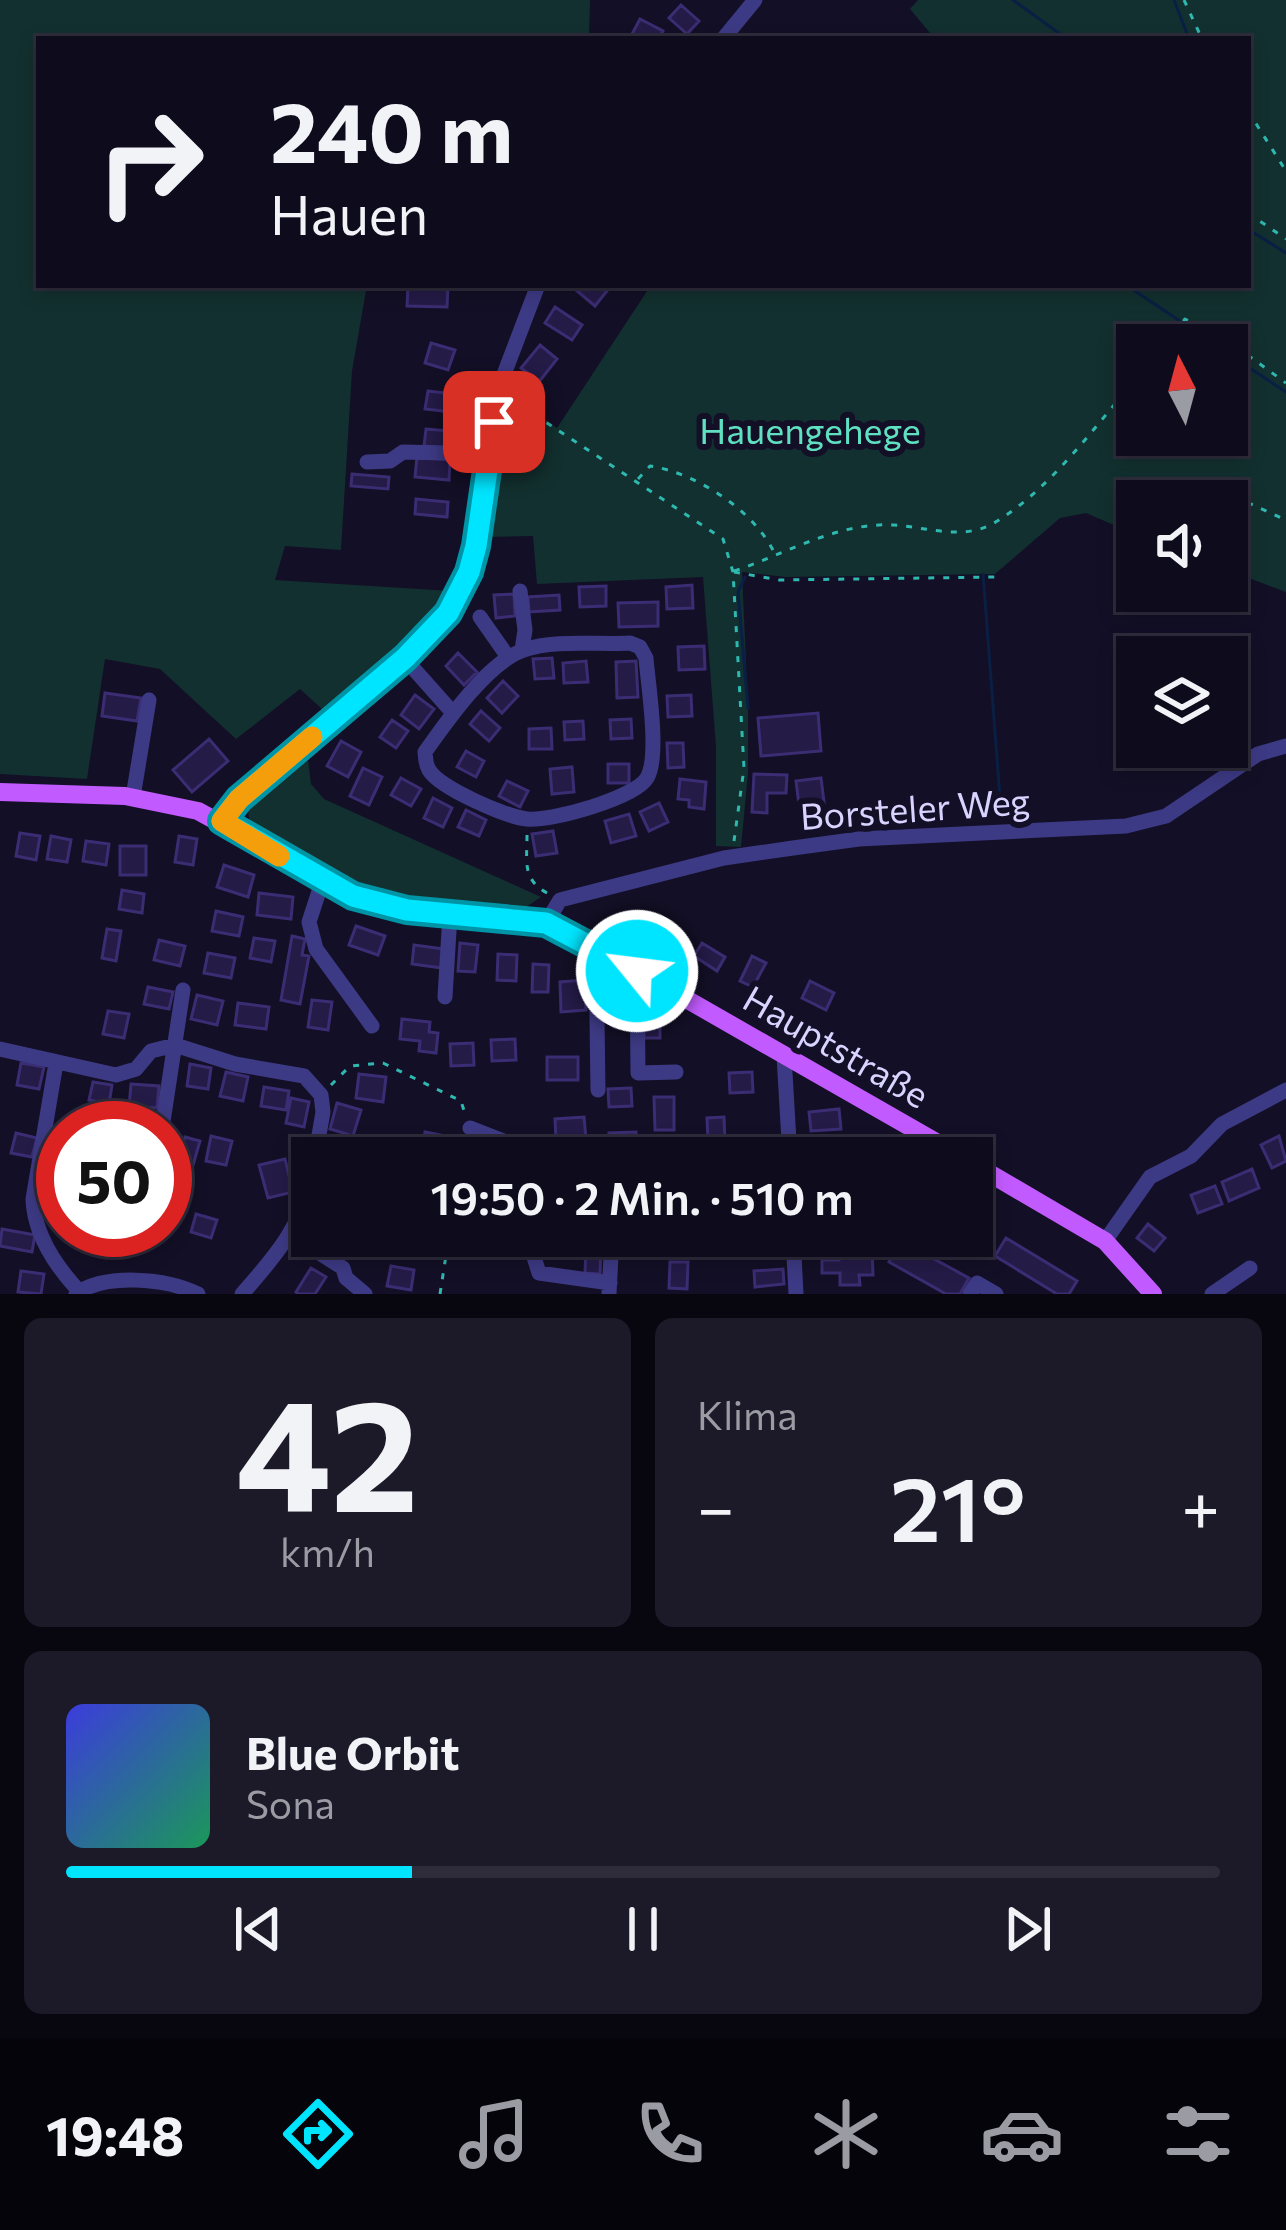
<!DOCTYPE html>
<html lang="de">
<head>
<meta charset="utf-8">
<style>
  :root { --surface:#0e0b1c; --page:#1c1929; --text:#f1f3f6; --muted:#9b9ba3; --line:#2e2b3b; --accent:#00e5ff }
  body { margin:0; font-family:Commissioner,sans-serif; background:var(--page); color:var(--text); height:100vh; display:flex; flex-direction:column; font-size:45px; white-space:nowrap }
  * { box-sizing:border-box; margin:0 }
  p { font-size:39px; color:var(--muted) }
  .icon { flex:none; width:66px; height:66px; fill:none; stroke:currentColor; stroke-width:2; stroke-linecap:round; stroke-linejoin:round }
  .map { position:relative; height:1294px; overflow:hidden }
  .panel { display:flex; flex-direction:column; gap:24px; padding:24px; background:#08060f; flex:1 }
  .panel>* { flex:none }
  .guide { position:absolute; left:36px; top:36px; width:1215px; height:252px; border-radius:0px; box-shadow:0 6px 18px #0003,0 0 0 3px var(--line); background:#0e0b1c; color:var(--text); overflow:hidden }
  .needle { width:78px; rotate:354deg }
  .controls { position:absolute; left:1116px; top:324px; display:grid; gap:24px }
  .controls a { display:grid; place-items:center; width:132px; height:132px; border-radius:0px; background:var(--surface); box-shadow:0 6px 18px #0003,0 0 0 3px var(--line); font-size:60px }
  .speed { position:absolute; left:36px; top:1101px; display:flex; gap:24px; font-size:60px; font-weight:700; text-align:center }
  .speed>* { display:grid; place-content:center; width:156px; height:156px; border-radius:50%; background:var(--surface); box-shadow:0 6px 18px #0003,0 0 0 3px var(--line); line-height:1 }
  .speed .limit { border:18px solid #d22; background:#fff; color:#111 }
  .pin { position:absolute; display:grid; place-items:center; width:102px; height:102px; color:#fff; margin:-51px; border-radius:24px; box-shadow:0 6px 18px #0006 }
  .me { position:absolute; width:132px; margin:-66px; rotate:299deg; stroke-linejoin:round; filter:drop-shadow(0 0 9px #0008) }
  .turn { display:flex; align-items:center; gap:42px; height:252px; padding:0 36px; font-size:54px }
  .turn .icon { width:156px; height:156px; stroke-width:2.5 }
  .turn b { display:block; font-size:84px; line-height:102px }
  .big { font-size:90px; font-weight:600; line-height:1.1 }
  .panel .tile { flex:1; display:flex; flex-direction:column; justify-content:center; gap:18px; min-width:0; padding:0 42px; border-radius:18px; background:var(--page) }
  .panel .dial { align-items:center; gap:0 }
  .dial b { font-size:156px; line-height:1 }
  .song { display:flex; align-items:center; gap:36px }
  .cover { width:144px; height:144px; border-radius:18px; background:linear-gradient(135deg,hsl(240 70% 55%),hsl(150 70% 35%)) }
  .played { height:12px; border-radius:6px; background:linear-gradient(90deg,var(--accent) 30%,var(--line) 30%) }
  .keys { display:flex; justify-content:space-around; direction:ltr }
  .heat { display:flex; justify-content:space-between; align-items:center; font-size:66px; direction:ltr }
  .panel .tiles { flex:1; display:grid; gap:24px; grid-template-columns:1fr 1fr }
  .tile:last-child { grid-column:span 2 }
  .trip { position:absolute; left:291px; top:1137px; width:702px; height:120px; border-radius:0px; background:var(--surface); box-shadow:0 6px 18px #0003,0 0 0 3px var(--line); font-weight:600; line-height:120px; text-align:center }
  .menu { display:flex; height:192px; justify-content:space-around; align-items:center; background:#06040b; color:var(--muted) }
  .menu .icon { width:84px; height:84px }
  .menu .active { color:var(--accent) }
  .menu b { font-size:54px; color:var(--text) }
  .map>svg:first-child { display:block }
  .green { fill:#12302f; fill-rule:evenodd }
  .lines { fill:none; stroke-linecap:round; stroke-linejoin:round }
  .stream { stroke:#0a1f44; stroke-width:3 }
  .building { fill:#241b47; stroke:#3b2d73; stroke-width:3 }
  .path { stroke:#2fb8b0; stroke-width:3; stroke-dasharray:6 9; stroke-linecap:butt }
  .minor { stroke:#3d3a85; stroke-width:15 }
  .major { stroke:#c25bff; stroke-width:18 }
  .route-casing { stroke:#0095a6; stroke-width:30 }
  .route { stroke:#00e5ff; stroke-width:21 }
  .slow { stroke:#f59e0b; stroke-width:21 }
  .labels { text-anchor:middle; stroke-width:12; stroke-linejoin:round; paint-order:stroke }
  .park-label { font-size:36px; fill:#5fe0c0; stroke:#130f26 }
  .street-label { font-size:36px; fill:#d9d4ff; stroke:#130f26 }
</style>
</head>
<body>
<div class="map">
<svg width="1286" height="1294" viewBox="0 0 1286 1294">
  <rect width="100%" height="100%" fill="#130f26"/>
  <!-- green -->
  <path class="green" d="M0 0H590L589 39H39V285H367L352 371 341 550 285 546 275 580 451 591 394 652 323 710 300 689 236 739 160 669 105 659 87 779 0 774Z
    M918 0H1286V592L1227 570V501H1137V535L1086 513 1060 518 995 574 785 577 742 572 748 708V773L741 847 716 846V747L703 577 537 584 533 536 487 537 507 390 557 428 651 285H1248V39H935L910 9ZM1227 345V435H1137V345Z
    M307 752 311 784 324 799 541 897 526 907 403 898 335 876 250 825 247 802Z"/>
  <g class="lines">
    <!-- stream -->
    <path class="stream" d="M1013 0 1067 39
      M1174 0 1189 39
      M1248 229 1286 253
      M1126 285 1216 345
      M1227 353 1286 392
      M983 574 1001 811
      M745 577 738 592 748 708"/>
  </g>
  <!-- building -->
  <path class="building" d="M681 5 699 21 687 34 669 18Z
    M640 19 663 31 659 39 631 36Z
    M408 285H448L447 307 407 306Z
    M570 285H607L610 287 595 306Z
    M555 307 582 325 572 340 545 323Z
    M431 343 455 350 448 370 425 363Z
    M540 345 557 359 539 382 521 368Z
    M428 391 454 394 452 412 425 409Z
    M426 429 450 431 449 448 424 446Z
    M417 457 450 460 449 480 415 477Z
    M352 474 389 477 388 489 351 486Z
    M416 499 448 502 447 517 415 514Z
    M692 585 693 608 667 609 666 587Z
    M606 586V606L580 607 579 587Z
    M514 594 515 616 496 618 494 595Z
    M559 595 560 610 529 612 528 597Z
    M658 602V626L619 627 618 603Z
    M704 646 705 669 679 670 678 647Z
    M458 653 477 672 464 685 446 666Z
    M552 658 554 678 535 679 533 659Z
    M586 661 588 682 564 683 563 663Z
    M636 661 638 697 617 698 616 662Z
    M503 681 518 696 502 713 487 698Z
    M105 693 141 698 137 721 102 716Z
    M415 695 434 709 419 729 401 715Z
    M691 695 692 716 668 717 667 696Z
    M481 711 500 728 489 741 470 724Z
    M818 713 821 751 761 756 758 718Z
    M631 719 632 738 611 739 610 720Z
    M392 720 408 731 396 748 380 737Z
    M583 721 584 739 565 740 564 722Z
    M551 728 552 749H529V729Z
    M209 739 228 761 192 792 173 770Z
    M341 741 361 752 348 777 327 766Z
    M667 743H683L684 767 668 768Z
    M466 751 484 761 476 777 457 767Z
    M608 764H629V783H608Z
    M572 767 574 792 552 794 550 769Z
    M363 768 382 777 369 805 350 796Z
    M754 774 787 775 786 793H767V813L752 812Z
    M401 778 421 789 411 806 391 795Z
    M821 778 827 826 802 829 796 781Z
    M680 779 706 782 704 809 689 807V800L678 799Z
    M507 781 528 791 520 807 499 796Z
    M433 798 452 808 443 827 424 818Z
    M659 803 668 822 649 831 640 812Z
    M466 810 486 820 479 836 458 827Z
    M629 814 636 836 611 843 605 821Z
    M553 831 557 853 536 856 532 834Z
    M20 833 40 836 36 860 16 856Z
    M51 836 71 840 67 862 47 859Z
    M179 836 197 839 193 865 175 862Z
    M86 841 109 844 106 865 83 861Z
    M120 846H146V875H120Z
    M224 865 254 875 248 897 217 887Z
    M122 890 144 894 142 913 119 909Z
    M259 893 293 897 291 919 257 915Z
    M216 911 243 917 239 936 212 931Z
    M356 926 385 936 378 955 349 945Z
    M107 929 121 931 116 961 102 958Z
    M292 936 305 939 302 955 309 956 300 1004 281 1000Z
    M254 938 275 941 271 962 250 958Z
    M159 940 185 946 180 966 154 960Z
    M460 943 478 945 475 972 458 971Z
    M702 943 725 957 717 971 694 956Z
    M414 945 444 949 442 968 412 964Z
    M208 953 235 958 231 978 204 973Z
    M498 954 517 955 516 981 497 980Z
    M752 956 766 963 753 987 740 981Z
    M533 964 549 965 548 992H532Z
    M584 980 586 1010 561 1012 560 982Z
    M810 981 834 993 826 1010 802 998Z
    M148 987 173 992 169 1009 144 1004Z
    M197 995 223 1001 217 1025 191 1019Z
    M598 995H623V1021H598Z
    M312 1000 332 1002 328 1030 308 1027Z
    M238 1003 269 1007 266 1029 235 1025Z
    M660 1010V1038H644L643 1011Z
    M108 1011 129 1014 124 1038 103 1034Z
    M402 1019 430 1022 429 1032 438 1033 436 1053 419 1051 420 1041 400 1039Z
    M515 1039 516 1060 492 1061 491 1040Z
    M473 1043 474 1065 451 1066 450 1044Z
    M547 1057H578V1080H547Z
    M21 1063 44 1067 39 1089 17 1085Z
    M190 1064 211 1068 208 1089 187 1086Z
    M226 1072 248 1077 243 1101 220 1096Z
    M752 1072 753 1092 730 1093 729 1073Z
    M359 1074 386 1077 383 1102 356 1098Z
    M93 1082 112 1085 109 1104 89 1100Z
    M131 1084 159 1086 157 1108 129 1106Z
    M264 1087 289 1091 286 1110 261 1106Z
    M631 1088 632 1106 609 1107 608 1089Z
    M654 1097H674V1130H655Z
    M291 1098 309 1102 304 1127 286 1123Z
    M337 1103 361 1110 353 1136 330 1129Z
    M839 1109 841 1129 811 1131 809 1112Z
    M584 1117 586 1139 556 1140 555 1119Z
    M724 1117 725 1142 708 1143 707 1118Z
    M425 1132 440 1135 436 1158 421 1157Z
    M636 1132 637 1154H610L609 1133Z
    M16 1133 37 1138 32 1157 11 1153Z
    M211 1136 232 1141 226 1165 206 1161Z
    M1279 1136 1286 1161 1272 1168 1261 1145Z
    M185 1137 200 1141 192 1169 178 1165Z
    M285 1159 293 1192 268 1198 259 1165Z
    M1252 1169 1259 1188 1229 1201 1222 1182Z
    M1215 1186 1222 1204 1198 1213 1191 1195Z
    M196 1214 217 1220 211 1238 191 1232Z
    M972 1218 990 1227 979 1248 955 1236H972Z
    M1148 1224 1165 1238 1154 1251 1137 1238Z
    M2 1229 35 1235 32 1252 0 1246Z
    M389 1236H413L423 1239 419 1252 387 1243Z
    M1006 1238 1077 1281 1069 1294H1057L995 1256Z
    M901 1241 969 1278 960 1294H946L889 1262Z
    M586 1247H601L600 1274 585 1273Z
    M872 1248 873 1275H859L860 1285H840V1273H822V1260H839V1249Z
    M670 1262H688L687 1289 669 1288Z
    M391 1266 414 1270 411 1290 387 1286Z
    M311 1268 326 1277 315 1294H299L296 1292Z
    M783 1269 784 1284 755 1287 754 1271Z
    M21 1271 44 1274 41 1294 18 1292Z"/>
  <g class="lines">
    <!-- path -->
    <path class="path" d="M1184 0 1202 39
      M1248 111 1286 171
      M1248 213 1286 239
      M1165 345 1185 319 1231 343 1286 383
      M509 398 723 539 733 572 744 768 734 841
      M638 479 650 466C696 473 754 510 775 554
      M1220 490 1286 520
      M734 571C786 554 837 522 894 525 926 527 963 541 994 523 1052 488 1093 428 1137 378
      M734 572 779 580 996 577
      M527 835C527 862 522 879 547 893
      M331 1085 350 1066 383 1063 461 1101 466 1117
      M463 1158 466 1144
      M440 1294 449 1236"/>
    <!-- minor -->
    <path class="minor" d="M723 39 755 0
      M367 462 390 461 403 452 489 454
      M520 591 525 630 522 650
      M480 617 508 657
      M630 643 640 647 646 658C648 685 660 756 647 778 635 798 550 822 527 819 506 817 440 788 429 770 425 763 426 759 425 752 447 721 488 662 524 650 555 639 597 645 630 643Z
      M405 659 453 713
      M133 797 149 700
      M222 821 239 799 405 659 435 629 459 595 476 546 498 390 538 285
      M322 882 309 922 316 949 372 1026
      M546 923 560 900 724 858 793 848 859 839 1126 826 1166 816 1258 754 1286 746
      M596 947 598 1090
      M637 971 638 1073 676 1072
      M445 997 450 914
      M0 1049 116 1075 136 1069 151 1051 175 1045 235 1064 304 1076 321 1095 323 1112 315 1158
      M784 1056 790 1158
      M56 1063 33 1199C34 1234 55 1265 78 1290
      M162 1128 183 990
      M470 1128 547 1158
      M291 1235 343 1268 346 1278 365 1294
      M793 1236 796 1294
      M1105 1241 1150 1177 1191 1156 1222 1124 1286 1090
      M533 1254 539 1273 610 1283
      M76 1294C105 1273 166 1278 198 1294
      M242 1294C274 1258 304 1223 312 1175
      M609 1294 612 1236
      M970 1294 977 1283 996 1294
      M1212 1294 1250 1268"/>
    <!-- major -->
    <path class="major" d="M0 792 125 796 198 811 353 896 407 911 546 923 604 952 964 1158
      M972 1163 1105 1241 1153 1294"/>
  </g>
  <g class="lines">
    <!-- route casing -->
    <g class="route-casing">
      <path id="route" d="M494 422 476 546 469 572 448 613 405 658 239 799 222 821 353 896 407 910 546 923 637 971"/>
    </g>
    <!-- route -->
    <use href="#route" class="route"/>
    <!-- slow -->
    <path class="slow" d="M279 856 222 821 239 799 312 737"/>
  </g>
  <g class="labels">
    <!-- park labels -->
    <g class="park-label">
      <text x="810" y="444">Hauengehege</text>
    </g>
    <!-- street labels -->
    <g class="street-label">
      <text transform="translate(915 809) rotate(-4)" y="13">Borsteler Weg</text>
      <text transform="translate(836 1047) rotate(30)" y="13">Hauptstraße</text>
    </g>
  </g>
</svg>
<div class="controls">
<a><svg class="needle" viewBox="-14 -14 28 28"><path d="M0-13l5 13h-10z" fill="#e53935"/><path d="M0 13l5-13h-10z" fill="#9b9ba3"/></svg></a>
<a><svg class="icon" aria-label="sound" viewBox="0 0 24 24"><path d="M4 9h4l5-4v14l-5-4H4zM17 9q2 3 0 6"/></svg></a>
<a><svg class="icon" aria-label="layers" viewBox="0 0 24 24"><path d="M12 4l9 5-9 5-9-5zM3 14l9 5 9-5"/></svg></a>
</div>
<div class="speed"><div class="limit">50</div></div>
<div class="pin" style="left:494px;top:422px;background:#d93025"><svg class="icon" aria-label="arrive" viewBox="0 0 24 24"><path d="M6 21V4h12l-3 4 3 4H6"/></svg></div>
<svg class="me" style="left:637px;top:971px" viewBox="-20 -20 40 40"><circle r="17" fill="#00e5ff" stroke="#fff" stroke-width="3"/><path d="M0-11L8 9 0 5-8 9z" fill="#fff"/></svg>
<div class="trip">19:50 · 2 Min. · 510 m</div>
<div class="guide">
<div class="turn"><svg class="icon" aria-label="right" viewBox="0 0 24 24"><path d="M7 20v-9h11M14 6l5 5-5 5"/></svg><div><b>240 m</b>Hauen</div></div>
</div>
</div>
<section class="panel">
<div class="tiles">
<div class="tile dial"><b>42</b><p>km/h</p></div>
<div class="tile"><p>Klima</p>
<div class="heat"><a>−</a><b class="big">21°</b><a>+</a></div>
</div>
<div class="tile">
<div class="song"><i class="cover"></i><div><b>Blue Orbit</b><p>Sona</p></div></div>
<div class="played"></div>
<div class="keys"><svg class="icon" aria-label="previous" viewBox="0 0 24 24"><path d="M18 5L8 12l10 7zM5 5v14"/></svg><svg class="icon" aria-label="pause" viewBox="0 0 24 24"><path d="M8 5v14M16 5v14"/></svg><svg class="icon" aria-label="next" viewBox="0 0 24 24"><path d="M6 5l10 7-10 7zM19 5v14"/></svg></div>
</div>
</div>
</section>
<nav class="menu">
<b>19:48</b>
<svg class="icon active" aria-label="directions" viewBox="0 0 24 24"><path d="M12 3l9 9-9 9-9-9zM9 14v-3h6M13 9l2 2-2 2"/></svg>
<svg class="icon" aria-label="music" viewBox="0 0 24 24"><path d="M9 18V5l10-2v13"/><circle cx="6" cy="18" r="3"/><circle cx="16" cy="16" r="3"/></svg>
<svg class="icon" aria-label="phone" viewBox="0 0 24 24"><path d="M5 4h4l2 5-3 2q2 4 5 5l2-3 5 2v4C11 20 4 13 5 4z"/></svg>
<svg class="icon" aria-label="climate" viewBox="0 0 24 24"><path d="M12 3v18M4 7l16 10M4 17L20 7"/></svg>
<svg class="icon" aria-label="car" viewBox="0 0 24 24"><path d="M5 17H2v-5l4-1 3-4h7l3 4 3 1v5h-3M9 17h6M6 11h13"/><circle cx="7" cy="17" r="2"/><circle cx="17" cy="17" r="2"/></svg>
<svg class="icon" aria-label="filters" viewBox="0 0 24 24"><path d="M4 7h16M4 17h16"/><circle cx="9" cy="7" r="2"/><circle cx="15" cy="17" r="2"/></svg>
</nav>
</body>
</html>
